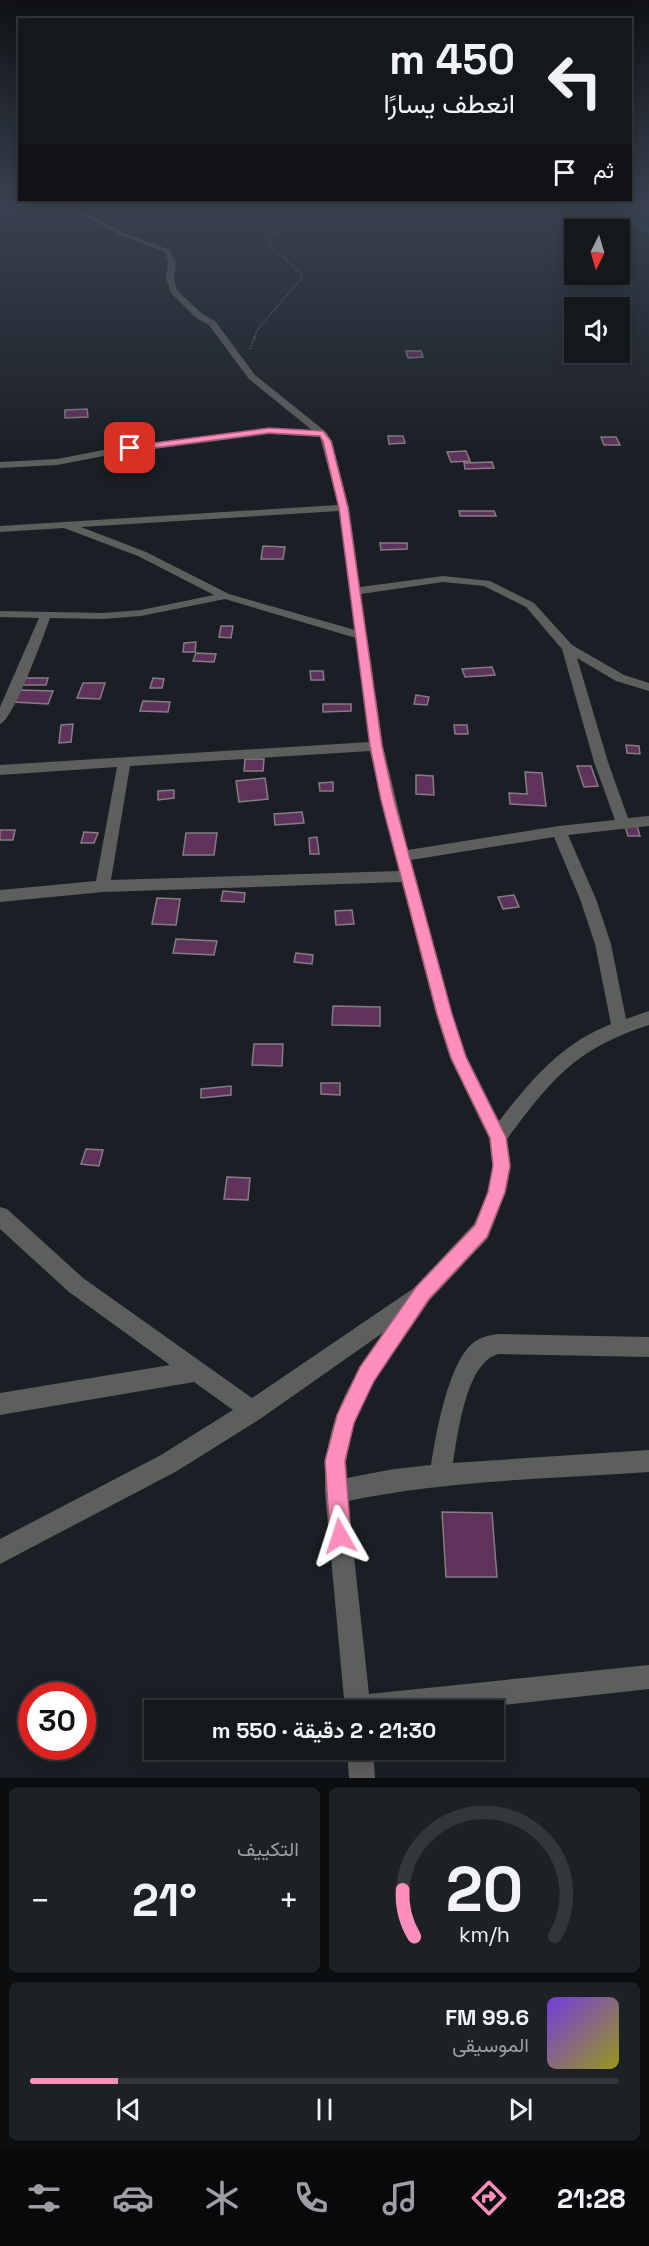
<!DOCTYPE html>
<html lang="ar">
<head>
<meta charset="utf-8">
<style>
  :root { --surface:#14171c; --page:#1d2025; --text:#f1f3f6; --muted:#9d9fa3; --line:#33363b; --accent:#fe8ebc }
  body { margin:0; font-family:"Space Grotesk",Vazirmatn,sans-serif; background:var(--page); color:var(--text); direction:rtl; height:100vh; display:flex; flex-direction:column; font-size:22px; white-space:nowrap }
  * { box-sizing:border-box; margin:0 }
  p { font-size:20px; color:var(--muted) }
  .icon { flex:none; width:33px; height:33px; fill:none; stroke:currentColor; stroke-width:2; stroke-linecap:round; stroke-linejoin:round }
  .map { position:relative; height:1778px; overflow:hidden; direction:ltr }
  .panel { display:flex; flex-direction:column; gap:9px; padding:9px; background:#0b0d0f; flex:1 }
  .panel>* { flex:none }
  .top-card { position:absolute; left:18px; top:18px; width:614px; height:183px; border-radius:0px; box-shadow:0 3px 15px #0003,0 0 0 2px var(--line); direction:rtl; background:#14171c; color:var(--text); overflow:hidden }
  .needle { width:39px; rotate:185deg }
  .tools { position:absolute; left:564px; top:219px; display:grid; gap:12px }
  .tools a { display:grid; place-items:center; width:66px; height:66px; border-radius:0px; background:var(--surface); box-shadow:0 3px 15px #0003,0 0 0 2px var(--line); font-size:30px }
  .speed { position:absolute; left:18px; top:1682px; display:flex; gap:12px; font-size:30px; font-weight:700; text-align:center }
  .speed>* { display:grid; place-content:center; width:78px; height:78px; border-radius:50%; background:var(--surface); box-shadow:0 3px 15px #0003,0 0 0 2px var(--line); line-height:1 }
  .speed .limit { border:9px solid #d22; background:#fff; color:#111 }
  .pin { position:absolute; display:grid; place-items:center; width:51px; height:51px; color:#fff; margin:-26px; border-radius:12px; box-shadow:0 3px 9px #0006 }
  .me { position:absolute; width:66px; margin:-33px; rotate:354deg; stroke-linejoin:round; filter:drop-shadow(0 0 4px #0008) }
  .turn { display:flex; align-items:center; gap:21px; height:126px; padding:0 18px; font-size:27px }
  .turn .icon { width:78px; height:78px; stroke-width:2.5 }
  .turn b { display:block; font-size:42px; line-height:51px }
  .then { display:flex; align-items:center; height:57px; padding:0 18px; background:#0003; gap:12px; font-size:22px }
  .big { font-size:45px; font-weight:600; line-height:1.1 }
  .panel .widget { flex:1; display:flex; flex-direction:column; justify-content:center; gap:9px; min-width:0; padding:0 21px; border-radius:9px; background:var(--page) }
  .panel .dial { align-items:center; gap:0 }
  .dial svg { height:156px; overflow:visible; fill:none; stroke:var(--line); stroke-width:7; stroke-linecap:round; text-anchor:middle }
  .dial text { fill:var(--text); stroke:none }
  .song { display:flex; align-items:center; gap:18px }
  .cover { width:72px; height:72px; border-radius:9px; background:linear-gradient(135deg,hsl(260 70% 55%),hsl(60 70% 35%)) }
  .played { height:6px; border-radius:3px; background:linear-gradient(90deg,var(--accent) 15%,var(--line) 15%) }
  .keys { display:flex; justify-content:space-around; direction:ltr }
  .heat { display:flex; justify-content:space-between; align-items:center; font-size:33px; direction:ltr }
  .panel .tiles { flex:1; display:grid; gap:9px; grid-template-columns:1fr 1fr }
  .widget:last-child { grid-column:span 2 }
  .trip { position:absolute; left:144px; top:1700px; width:360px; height:60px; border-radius:0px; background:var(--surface); box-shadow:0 3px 15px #0003,0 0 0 2px var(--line); font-weight:600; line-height:60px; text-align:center; direction:rtl }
  .menu { display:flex; height:96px; justify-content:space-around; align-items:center; background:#08090b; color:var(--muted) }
  .menu .icon { width:42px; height:42px }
  .menu .on { color:var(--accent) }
  .menu b { font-size:27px; color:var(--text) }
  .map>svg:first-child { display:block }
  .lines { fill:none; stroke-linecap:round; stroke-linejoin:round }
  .canal { fill:#13434a; fill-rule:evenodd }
  .building { fill:#5e325a; stroke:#847d83; stroke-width:1.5 }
  .path-far1 { stroke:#65686e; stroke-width:1.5; stroke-dasharray:1.5 1.5; stroke-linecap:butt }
  .path { stroke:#65686e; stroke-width:2; stroke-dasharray:1.5 1.5; stroke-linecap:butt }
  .street { fill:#5c5f5b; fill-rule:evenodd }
  .route { fill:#fe8ebc; stroke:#a55c7a; stroke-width:1.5 }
</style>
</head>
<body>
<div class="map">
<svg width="649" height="1778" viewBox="0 0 649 1778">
  <rect width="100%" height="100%" fill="#1b1f25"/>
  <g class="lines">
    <!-- canal -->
    <path class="canal" d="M606 203H617L649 228V236Z"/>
  </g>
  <!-- building -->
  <path class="building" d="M406 351H421L423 357 408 358Z
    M87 409 88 417 65 418V410Z
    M388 436H403L405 443 389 444Z
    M601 437H616L620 445H604Z
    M466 451 470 461 451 462 447 452Z
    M492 462 494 468 465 469 464 463Z
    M459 511H494L496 516H460Z
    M380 543H407V549L381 550Z
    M263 546 285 547 283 559H261Z
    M221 626H233L231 638 219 637Z
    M196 642 195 652H183L184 643Z
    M196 653 216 654 214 662 193 661Z
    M492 667 495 675 465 677 462 669Z
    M310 671H323L324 680H311Z
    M21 678H48L46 685H19Z
    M153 678 164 679 162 688H150Z
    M83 683H105L100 699 77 698Z
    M20 690 53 691 48 704 14 702Z
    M416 695 429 697 427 705 414 704Z
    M143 701 170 702 168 712 140 711Z
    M323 704H351V711L323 712Z
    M73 724 71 742 59 743 61 725Z
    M454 725H467L468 734H455Z
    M626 745 639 746 640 754 627 753Z
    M245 759H264L263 771H244Z
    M577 766H591L598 786 584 787Z
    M525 772 542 773 546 806 510 804 509 793 527 794Z
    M416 775 433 776 434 795 416 794Z
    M265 778 268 799 239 802 236 781Z
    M333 782V791H320L319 783Z
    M174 790V798L158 800V791Z
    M302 812 304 823 275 825 274 814Z
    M625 826H637L640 836H628Z
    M0 830H15L13 840H0Z
    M84 832 98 833 94 843H81Z
    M186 833H217L214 855H183Z
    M317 837 319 854H310L309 838Z
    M223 891 245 893 244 902 221 901Z
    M514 895 519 907 503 909 498 897Z
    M157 898 180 899 176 925 152 924Z
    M352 910 354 924 336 925 335 911Z
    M176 939 217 941 214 955 173 953Z
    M296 953 313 955 312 964 294 962Z
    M333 1006 380 1007V1026L332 1025Z
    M254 1044H283L282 1066 252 1065Z
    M321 1083H340V1095L321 1094Z
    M231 1086V1095L201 1098V1089Z
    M86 1149 103 1150 99 1166 81 1164Z
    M227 1177 250 1178 248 1200 224 1199Z
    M442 1512 492 1513 497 1577H446Z"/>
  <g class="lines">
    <!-- path-far1 -->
    <path class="path-far1" d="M254 338 258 329 301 279V273L268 244 271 237 292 221 293 217 275 203"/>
    <!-- path -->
    <path class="path" d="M250 349 255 336"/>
    <!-- street -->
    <path class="street" d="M60 203H67L124 233 170 250 176 262 174 279 177 290 201 313 215 321 255 375 326 432 332 441 349 508 360 587 443 576 490 581 534 603 572 645 624 675 649 683V691L616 681 577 658 608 762 628 818 649 816V826L568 835 596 899 611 944 626 1019 649 1011V1025C575 1049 552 1079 507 1139L511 1166 506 1192 488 1238 430 1300 374 1381 354 1424 346 1461 347 1478 394 1469 431 1465C436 1434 448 1363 473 1343 480 1337 490 1335 499 1334L649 1337V1357L499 1354C466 1361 458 1434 453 1463L649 1450V1472C549 1479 447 1480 348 1501L369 1694 649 1665V1689L457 1710H345L325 1492C323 1426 347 1385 384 1332L260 1419 177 1471 0 1564V1539L161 1455 233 1410 194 1382 0 1415V1393L170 1365 69 1292 0 1229V1207L7 1209 83 1278 252 1398 414 1288 474 1224 488 1192 493 1166 489 1138 450 1058 436 1014 402 882 103 892 0 902V890L96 881 117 767 0 775V765L369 742 356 638 225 599 141 616 103 619 50 618C44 635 13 721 0 724V707L39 618 0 617V611L103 613 141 610 214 595 138 556 64 528 0 532V526L338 505 320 437 269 434 109 455 57 465 0 468V462L57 459 109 449 269 428 313 431 249 379 209 325 195 317 171 293 166 279 168 262 165 252 120 235ZM339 511 355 630 229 594 146 552 81 527ZM443 582 484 586 526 607 562 649 594 762 615 820 559 826 408 850 383 746 361 594ZM370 751 399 871 111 880 130 766ZM554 837 580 899 595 944 611 1024C562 1043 531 1080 499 1121L467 1057 452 1014 411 860Z
      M347 1749H373L375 1778H349Z"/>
  </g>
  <!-- sky -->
  <linearGradient id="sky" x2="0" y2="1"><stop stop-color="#0f1114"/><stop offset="0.45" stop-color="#394251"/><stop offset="1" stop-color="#394251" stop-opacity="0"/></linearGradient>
  <rect width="649" height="452" fill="url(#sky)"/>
  <!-- route -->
  <path class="route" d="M269 428 323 431 331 441 348 508 382 746 394 800 452 1014 466 1057 506 1137 510 1166 505 1192 487 1237 429 1299 374 1381 354 1423 345 1461 351 1536 347 1543 340 1546 333 1543 330 1536 325 1461 337 1415 360 1367 416 1287 475 1225 488 1192 493 1166 490 1138 451 1058 437 1014 381 800 370 746 339 508 323 441 320 436 269 433 130 451 125 448 130 446Z"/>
</svg>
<div class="tools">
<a><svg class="needle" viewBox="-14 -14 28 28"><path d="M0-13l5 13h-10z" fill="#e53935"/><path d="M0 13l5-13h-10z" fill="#9d9fa3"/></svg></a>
<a><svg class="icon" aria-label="sound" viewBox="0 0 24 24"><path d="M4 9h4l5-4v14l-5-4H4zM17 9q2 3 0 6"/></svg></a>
</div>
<div class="speed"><div class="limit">30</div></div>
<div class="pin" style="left:130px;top:448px;background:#d93025"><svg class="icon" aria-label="arrive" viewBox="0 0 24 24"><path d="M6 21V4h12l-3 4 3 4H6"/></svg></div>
<svg class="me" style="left:340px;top:1536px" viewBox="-20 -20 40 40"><path d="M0-17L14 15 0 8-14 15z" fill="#fe8ebc" stroke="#fff" stroke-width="4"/></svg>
<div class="trip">21:30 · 2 دقيقة · 550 m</div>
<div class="top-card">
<div class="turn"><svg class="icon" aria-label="left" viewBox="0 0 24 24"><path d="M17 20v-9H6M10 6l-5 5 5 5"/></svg><div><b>450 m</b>انعطف يسارًا</div></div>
<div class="then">ثم<svg class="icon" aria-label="arrive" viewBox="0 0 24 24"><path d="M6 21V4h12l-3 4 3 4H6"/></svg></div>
</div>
</div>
<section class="panel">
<div class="tiles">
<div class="widget dial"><svg viewBox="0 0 100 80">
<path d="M14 69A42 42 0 1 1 86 69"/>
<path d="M14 69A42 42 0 0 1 8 45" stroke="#fe8ebc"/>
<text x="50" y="56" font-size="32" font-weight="700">20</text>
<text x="50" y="72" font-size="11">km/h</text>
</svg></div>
<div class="widget"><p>التكييف</p>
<div class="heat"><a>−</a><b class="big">21°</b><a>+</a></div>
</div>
<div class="widget">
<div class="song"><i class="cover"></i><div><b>99.6 FM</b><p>الموسيقى</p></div></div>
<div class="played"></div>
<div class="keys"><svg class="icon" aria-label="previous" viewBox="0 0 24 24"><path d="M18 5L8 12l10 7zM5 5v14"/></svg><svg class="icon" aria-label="pause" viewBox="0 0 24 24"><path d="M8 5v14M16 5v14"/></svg><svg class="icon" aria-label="next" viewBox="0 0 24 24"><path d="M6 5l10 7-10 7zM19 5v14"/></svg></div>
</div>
</div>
</section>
<nav class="menu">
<b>21:28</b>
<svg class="icon on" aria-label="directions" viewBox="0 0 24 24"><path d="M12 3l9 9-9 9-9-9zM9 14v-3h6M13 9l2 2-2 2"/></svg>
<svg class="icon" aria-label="music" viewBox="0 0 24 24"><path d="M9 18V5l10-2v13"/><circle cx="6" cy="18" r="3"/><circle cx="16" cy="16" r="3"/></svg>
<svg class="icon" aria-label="phone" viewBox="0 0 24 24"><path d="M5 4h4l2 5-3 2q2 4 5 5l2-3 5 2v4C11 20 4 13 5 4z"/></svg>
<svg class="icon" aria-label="climate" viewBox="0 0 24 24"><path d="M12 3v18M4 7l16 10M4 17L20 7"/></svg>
<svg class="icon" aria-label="car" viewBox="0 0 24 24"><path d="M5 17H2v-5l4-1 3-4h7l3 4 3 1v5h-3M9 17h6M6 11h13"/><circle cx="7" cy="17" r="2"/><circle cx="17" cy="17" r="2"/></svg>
<svg class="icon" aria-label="filters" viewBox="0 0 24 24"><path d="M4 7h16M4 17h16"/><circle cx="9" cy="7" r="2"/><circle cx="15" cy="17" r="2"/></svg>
</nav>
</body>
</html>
